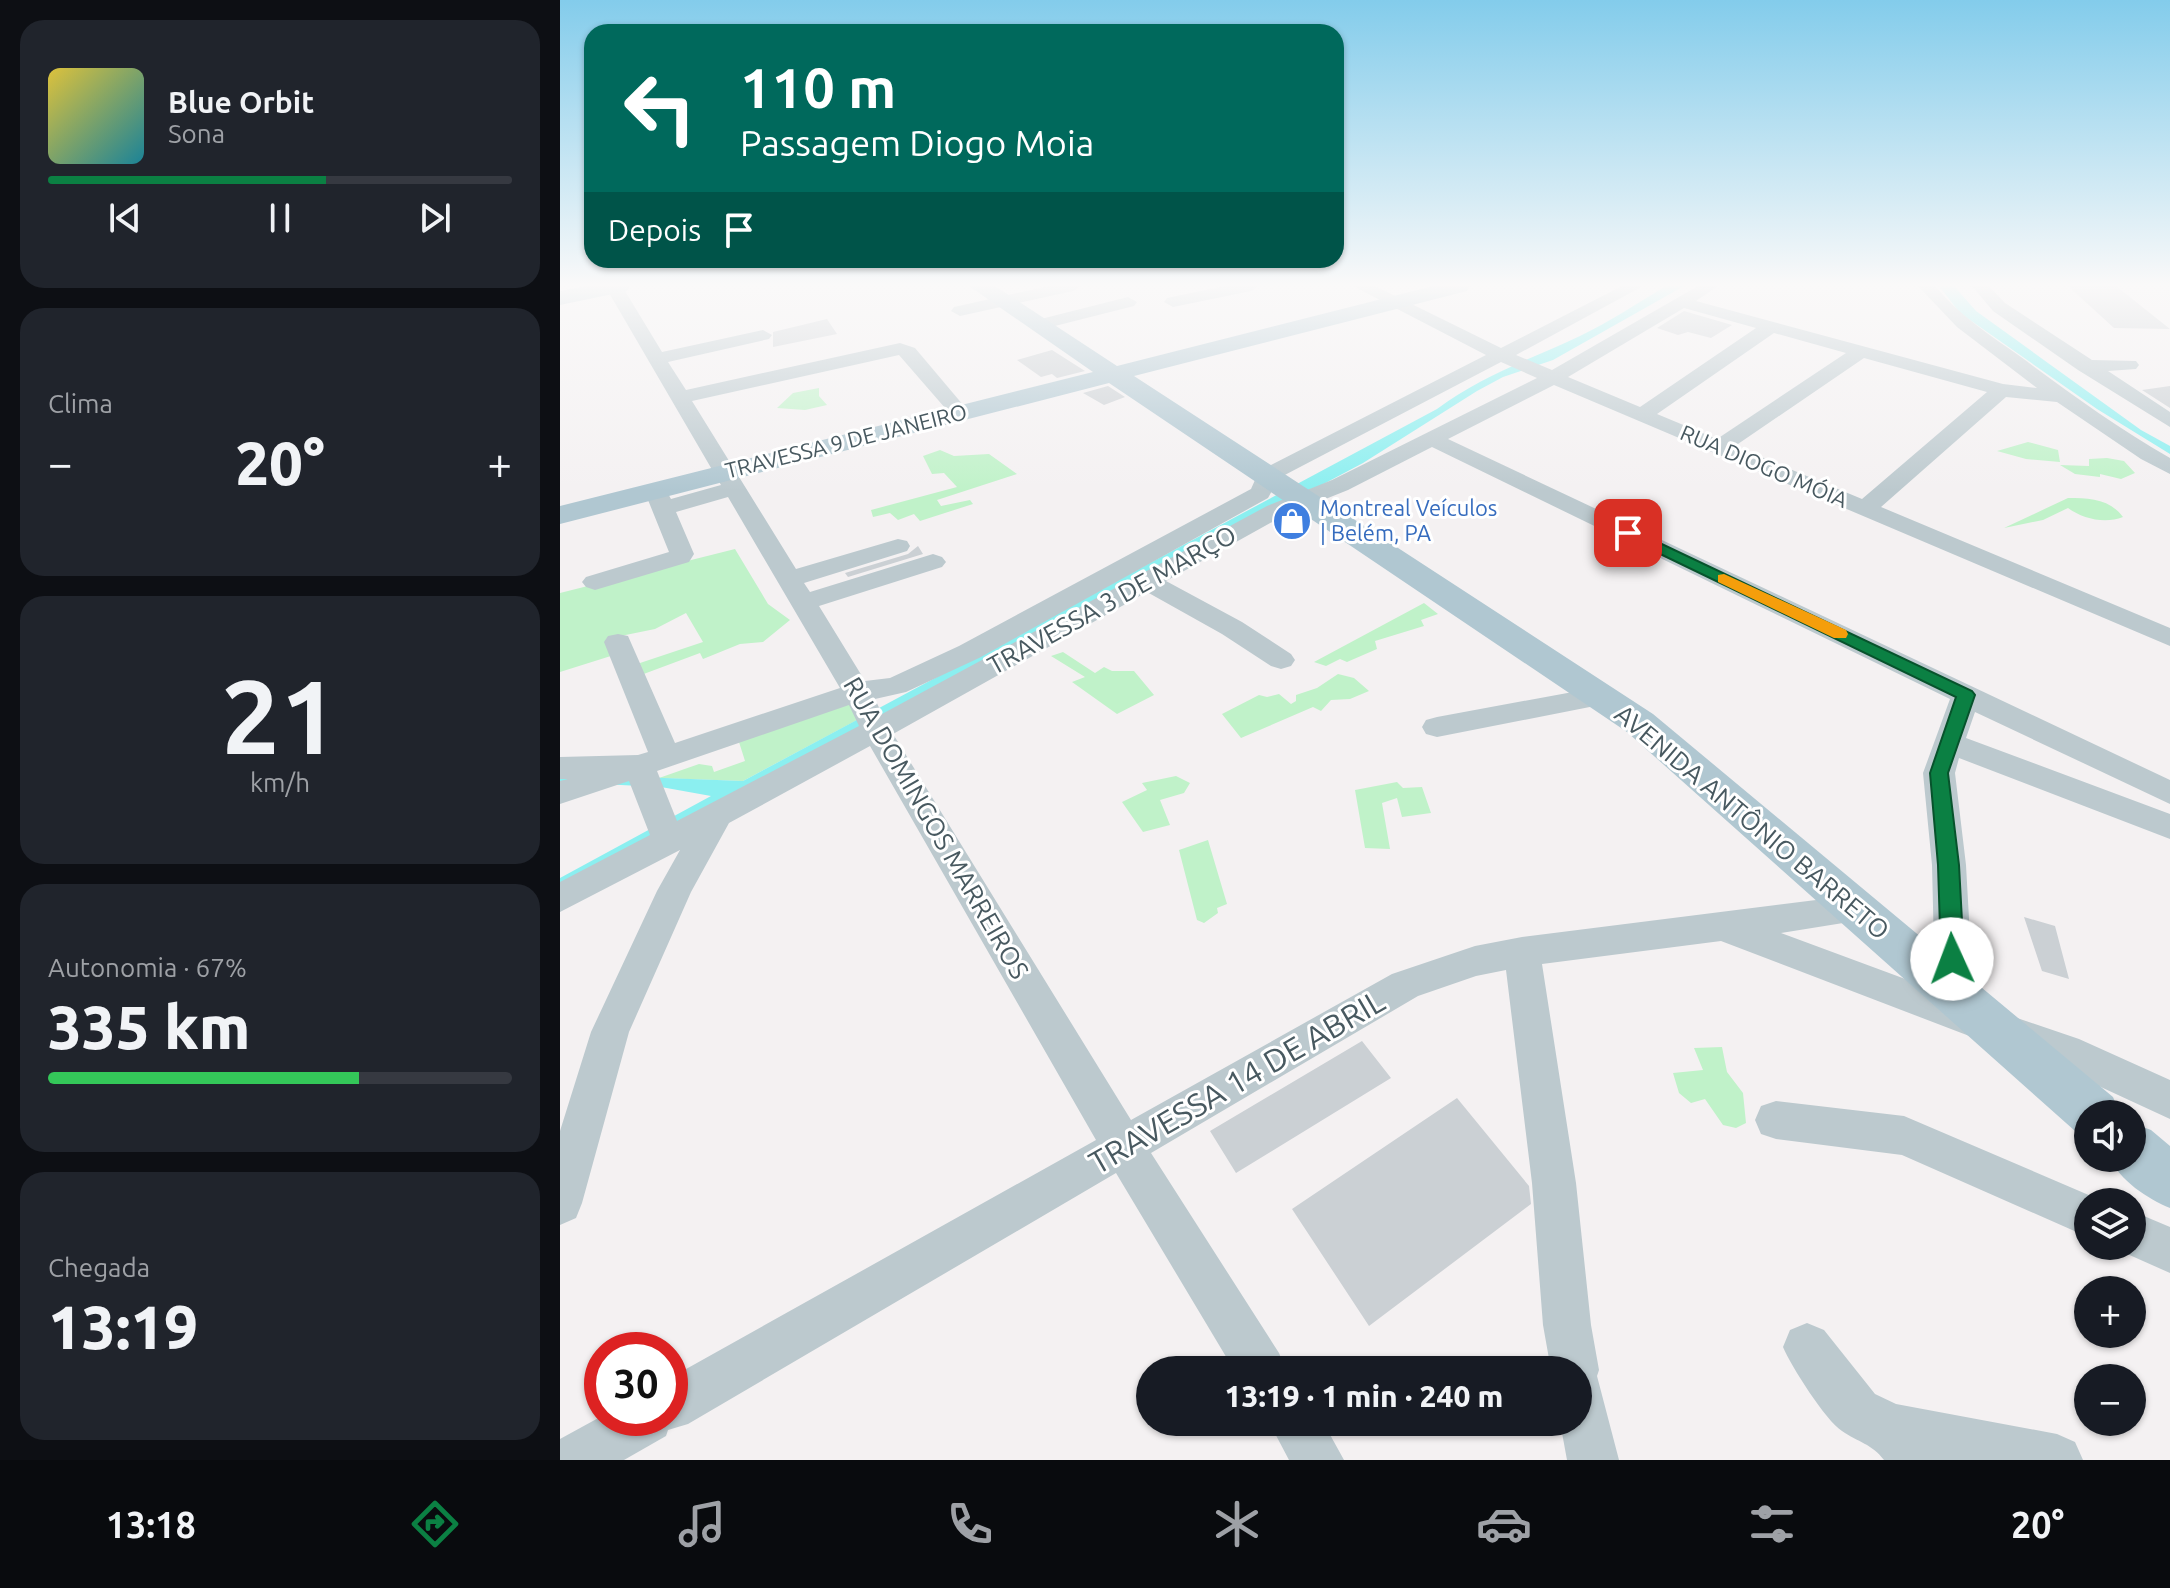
<!DOCTYPE html>
<html lang="pt">
<head>
<meta charset="utf-8">
<style>
  :root { --surface:#171b24; --page:#20242c; --text:#f1f3f6; --muted:#9ea1a6; --line:#363941; --accent:#0b8043 }
  body { margin:0; font-family:Ubuntu,sans-serif; background:var(--page); color:var(--text); height:100vh; display:flex; flex-direction:column; font-size:30px; white-space:nowrap }
  * { box-sizing:border-box; margin:0 }
  p { font-size:26px; color:var(--muted) }
  .icon { flex:none; width:44px; height:44px; fill:none; stroke:currentColor; stroke-width:2; stroke-linecap:round; stroke-linejoin:round }
  .map { position:relative; flex:1; overflow:hidden }
  .drawer { display:flex; flex-direction:column; gap:20px; padding:20px; background:#0d0f14; width:560px }
  .drawer>* { flex:none }
  .banner { position:absolute; left:24px; top:24px; width:760px; height:244px; border-radius:24px; box-shadow:0 2px 6px #0004; background:#00695c; color:#fff; overflow:hidden }
  .fabs { position:absolute; left:1514px; top:1100px; display:grid; gap:16px }
  .fabs a { display:grid; place-items:center; width:72px; height:72px; border-radius:50%; background:var(--surface); box-shadow:0 2px 6px #0004; font-size:40px }
  .speed { position:absolute; left:24px; top:1332px; display:flex; gap:16px; font-size:40px; font-weight:700; text-align:center }
  .speed>* { display:grid; place-content:center; width:104px; height:104px; border-radius:50%; background:var(--surface); box-shadow:0 2px 6px #0004; line-height:1 }
  .speed .limit { border:12px solid #d22; background:#fff; color:#111 }
  .pin { position:absolute; display:grid; place-items:center; width:68px; height:68px; color:#fff; margin:-34px; border-radius:16px; box-shadow:0 4px 12px #0006 }
  .me { position:absolute; width:88px; margin:-44px; rotate:358deg; stroke-linejoin:round; filter:drop-shadow(0 0 6px #0008) }
  .turn { display:flex; align-items:center; gap:28px; height:168px; padding:0 24px; font-size:36px }
  .turn .icon { width:104px; height:104px; stroke-width:2.5 }
  .turn b { display:block; font-size:56px; line-height:68px }
  .then { display:flex; align-items:center; height:76px; padding:0 24px; background:#0003; gap:16px; font-size:30px }
  .big { font-size:60px; font-weight:800; line-height:1.1 }
  .drawer .tile { flex:1; display:flex; flex-direction:column; justify-content:center; gap:12px; min-width:0; padding:0 28px; border-radius:24px; background:var(--page) }
  .drawer .dial { align-items:center; gap:0 }
  .dial b { font-size:104px; line-height:1 }
  .song { display:flex; align-items:center; gap:24px }
  .cover { width:96px; height:96px; border-radius:12px; background:linear-gradient(135deg,hsl(50 70% 55%),hsl(190 70% 35%)) }
  .played { height:8px; border-radius:4px; background:linear-gradient(90deg,var(--accent) 60%,var(--line) 60%) }
  .keys { display:flex; justify-content:space-around; direction:ltr }
  .heat { display:flex; justify-content:space-between; align-items:center; font-size:44px; direction:ltr }
  .charge { height:12px; border-radius:6px; background:linear-gradient(90deg,#34c759 67%,var(--line) 0) }
  .trip { position:absolute; left:576px; top:1356px; width:456px; height:80px; border-radius:40px; background:var(--surface); box-shadow:0 2px 6px #0004; font-weight:800; line-height:80px; text-align:center }
  .tabs { display:flex; height:128px; justify-content:space-around; align-items:center; background:#090b0e; color:var(--muted) }
  .tabs .icon { width:56px; height:56px }
  .tabs .active { color:var(--accent) }
  .tabs b { font-size:36px; color:var(--text) }
  main { display:flex; flex:1; min-height:0 }
  .map>svg:first-child { display:block }
  .green { fill:#c0f2c9 }
  .water { fill:#8beff0 }
  .building { fill:#cbd0d4 }
  .lines { fill:none; stroke-linecap:round; stroke-linejoin:round }
  .minor { fill:#bcc9ce; fill-rule:evenodd }
  .major { fill:#b0c7d1; fill-rule:evenodd }
  .route { fill:#0b8043; stroke:#07532c; stroke-width:2 }
  .slow { fill:#f59e0b }
  .labels { text-anchor:middle; stroke-width:6; stroke-linejoin:round; paint-order:stroke }
  .far-street-label { font-size:22px; fill:#485960; stroke:#fff }
  .far-shop-label { font-size:22px; fill:#366cbe; stroke:#fff; text-anchor:start }
  .street-label { font-size:26px; fill:#485960; stroke:#fff }
  .near-street-label { font-size:32px; fill:#485960; stroke:#fff }
</style>
</head>
<body>
<main>
<section class="drawer">
<div class="tile">
<div class="song"><i class="cover"></i><div><b>Blue Orbit</b><p>Sona</p></div></div>
<div class="played"></div>
<div class="keys"><svg class="icon" aria-label="previous" viewBox="0 0 24 24"><path d="M18 5L8 12l10 7zM5 5v14"/></svg><svg class="icon" aria-label="pause" viewBox="0 0 24 24"><path d="M8 5v14M16 5v14"/></svg><svg class="icon" aria-label="next" viewBox="0 0 24 24"><path d="M6 5l10 7-10 7zM19 5v14"/></svg></div>
</div>
<div class="tile"><p>Clima</p>
<div class="heat"><a>−</a><b class="big">20°</b><a>+</a></div>
</div>
<div class="tile dial"><b>21</b><p>km/h</p></div>
<div class="tile"><p>Autonomia · 67%</p><b class="big">335 km</b><div class="charge"></div></div>
<div class="tile"><p>Chegada</p><b class="big">13:19</b></div>
</section>
<div class="map">
<svg width="1610" height="1460" viewBox="0 0 1610 1460">
  <rect width="100%" height="100%" fill="#f4f1f2"/>
  <!-- green -->
  <path class="green" d="M259 388V396L267 405 245 410 217 408 233 393Z
    M1468 442 1498 450 1500 462 1466 459 1437 451Z
    M380 450 394 456 429 454 457 474 377 500 381 506 410 500 413 504 360 521 354 514 338 520 330 513 313 517 311 510 397 487 384 473 372 474 363 456Z
    M1547 458 1564 461 1575 473 1561 479 1540 474V477L1515 474 1500 465 1529 466V459Z
    M1508 498C1529 498 1550 499 1563 517 1545 524 1523 519 1508 508L1483 520 1444 528Z
    M175 549 208 604 230 620 203 642 180 644 143 659 140 653 81 675 77 664 143 642 126 613 95 629 46 639 54 655 0 672V593Z
    M864 603 878 614 861 620 864 626 815 641 817 649 787 662 780 659 766 666 754 662Z
    M503 652 535 673 544 667 552 671H574L594 695 557 714 512 682 525 677 491 656Z
    M778 674 794 678 809 691 790 699 771 700 761 711 753 707 681 738 662 714 699 695 707 697 719 694 731 704 736 701V695L757 688Z
    M288 702 299 719 183 781 99 778 139 764 152 766 154 772 185 761 179 742Z
    M616 776 630 783 624 793 600 800 610 825 583 832 562 802 587 790 582 783Z
    M837 782 843 788 862 787 871 813 842 817 837 798 822 803 830 849 805 848 795 790Z
    M648 840 667 904 657 908 658 913 644 923 637 920 619 850Z
    M1162 1047 1167 1072 1183 1093 1186 1123 1176 1128 1163 1125 1145 1099 1131 1103 1119 1093 1113 1073 1143 1070 1134 1048Z"/>
  <!-- water -->
  <path class="water" d="M1106 286H1124L993 360 943 377 917 391 803 463 0 890V878L151 796 101 787 0 782V774L183 781 877 409C921 376 971 359 1020 336 1049 322 1078 303 1106 286Z
    M1379 286H1394L1416 311 1581 430 1610 446V454L1537 409 1400 313Z"/>
  <!-- building -->
  <path class="building" d="M1508 286H1556L1610 329 1554 328Z
    M1124 311 1172 325 1151 338 1128 332 1118 335 1097 328Z
    M267 319 277 334 213 347V332Z
    M492 350 525 371 497 378 492 374 481 377 457 360Z
    M548 386 565 397 544 405 523 393Z
    M1610 386V408L1582 390Z
    M358 546 363 554 288 577 285 573 348 554Z
    M1464 917 1495 926 1509 979 1482 971Z
    M802 1041 831 1078 676 1173 650 1131Z
    M897 1098 969 1186 971 1204 809 1326 732 1209Z"/>
  <g class="lines">
    <!-- minor -->
    <path class="minor" d="M45 286H62L102 352 203 330 212 335 209 339 108 362 126 390 340 343 355 348 409 412 406 416H392L339 355 132 401 236 569 338 539 347 541 350 546 347 551 244 583 250 592 373 554 382 557 386 562 382 567 259 606 305 681 330 678 399 646 691 489 699 471 926 355 793 286H815L941 348 1062 286H1083L956 355 992 370 1138 286H1158L1136 301 1443 384 1477 388 1397 327 1358 286H1375C1399 315 1431 336 1461 357 1509 393 1558 428 1610 458V474L1581 459 1497 402 1446 397 1321 507 1610 628V646L994 385 888 439 1610 780V804L1415 712 1406 738 1610 814V839L1399 758 1395 773 1406 865 1413 990 1407 1001 1519 1039 1610 1080V1119L1491 1064 1425 1042 1161 941 982 964 1016 1183 1031 1325 1039 1370 1037 1376 1059 1460H1007L1000 1422H1018V1370H991L983 1325 972 1183 946 970 916 976 858 996 591 1153 719 1353 726 1370H674L556 1173 128 1424 108 1430 106 1436 64 1460H0V1439L42 1416 110 1418V1378L536 1140 310 746 169 823 131 892 69 1032 22 1203 16 1218 0 1225V1131L31 1032 97 891 120 850 0 912V882L90 835 69 781 0 804V781L8 779H0V757L78 755 88 752 44 642 48 636 58 634 68 636 115 743 280 688 168 497 116 512 134 554 129 562 35 590 26 587 22 582 26 577 109 552 84 490 87 485H103L111 499 161 485ZM1124 308 1196 328 1080 407 1008 377ZM1214 333 1286 353 1157 439 1097 414ZM1304 358 1427 392 1302 499 1175 446ZM941 362 977 378 772 480 707 506 322 714 315 699 346 692 419 658 708 498 719 478ZM872 447 1390 699 1363 773 1372 865 1375 990 1221 933 1308 919 1314 909 1308 899 1296 895 962 937 915 946 832 974 571 1120 333 734 587 592 662 634 711 666 721 669 731 666 735 660 731 654 682 622 606 581 723 516 788 490ZM289 705 299 726 117 821 97 771Z
      M489 286H521L513 291 400 316 391 311 394 307Z
      M665 286H699L691 291 613 307 604 302 607 298Z
      M1412 286H1429L1445 303 1532 360 1576 361 1579 365 1576 369 1548 371 1610 412V427L1518 370 1433 311Z
      M568 297 577 302 574 306 479 330 470 325 473 321Z
      M1040 687 1050 689 1054 696 1050 703 877 737 866 734 862 727 866 720 877 717Z
      M1216 1101 1344 1116 1545 1202H1528V1237L1342 1155 1216 1139 1201 1134 1195 1120 1201 1106Z
      M1572 1211 1610 1227V1273L1556 1249 1555 1246H1572Z
      M1247 1323 1264 1330 1315 1394 1336 1404 1497 1434 1515 1442 1523 1460H1324C1312 1444 1298 1442 1282 1431 1266 1421 1231 1366 1223 1347L1230 1330Z
      M709 1422H763L784 1460H729Z"/>
    <!-- major -->
    <path class="major" d="M26 286H70L67 291 0 305V291Z
      M409 286H435L557 366 873 286H910L907 291 574 376 1093 714 1553 1097 1560 1114H1528V1136L1515 1131 1067 732 549 383 0 524V506L533 372Z
      M1572 1123 1591 1130 1610 1146V1208C1588 1199 1559 1180 1550 1158H1572Z"/>
  </g>
  <!-- sky -->
  <linearGradient id="sky" x2="0" y2="1"><stop stop-color="#83cceb"/><stop offset="0.58" stop-color="#faf9f9"/><stop offset="1" stop-color="#faf9f9" stop-opacity="0"/></linearGradient>
  <rect width="1610" height="491" fill="url(#sky)"/>
  <!-- route -->
  <path class="route" d="M1068 528 1412 691 1415 695 1388 773 1399 865 1404 959 1400 965 1392 968 1385 965 1381 959 1378 865 1370 773 1396 697 1063 536V530Z"/>
  <!-- slow -->
  <path class="slow" d="M1164 574 1286 630 1288 634 1286 638H1274L1158 582V575Z"/>
  <!-- icons -->
  <defs>
    <g id="shop-disc" transform="scale(2)"><circle r="9.5" fill="#3f7fe0" stroke="#fff"/><path d="M-5-2.5h2.3a2.7 3.5 0 0 1 5.4 0H5L5.5 6h-11ZM-1.5-2.5h3a1.5 2.3 0 0 0-3 0Z" fill="#fff"/></g>
  </defs>
  <g fill-rule="evenodd">
    <use href="#shop-disc" x="732" y="521"/>
  </g>
  <g class="labels">
    <!-- far-street labels -->
    <g class="far-street-label">
      <text transform="translate(286 441) rotate(-14)" y="8">TRAVESSA 9 DE JANEIRO</text>
      <text transform="translate(1204 466) rotate(23)" y="8">RUA DIOGO MÓIA</text>
    </g>
    <!-- far-shop labels -->
    <g class="far-shop-label">
      <text x="760" y="516">Montreal Veículos<tspan x="760" dy="25">| Belém, PA</tspan></text>
    </g>
    <!-- street labels -->
    <g class="street-label">
      <text transform="translate(552 600) rotate(-29)" y="9">TRAVESSA 3 DE MARÇO</text>
      <text transform="translate(1192 822) rotate(40)" y="9">AVENIDA ANTÔNIO BARRETO</text>
      <text transform="translate(376 828) rotate(60)" y="9">RUA DOMINGOS MARREIROS</text>
    </g>
    <!-- near-street labels -->
    <g class="near-street-label">
      <text transform="translate(677 1082) rotate(-30)" y="11">TRAVESSA 14 DE ABRIL</text>
    </g>
  </g>
</svg>
<div class="fabs">
<a><svg class="icon" aria-label="sound" viewBox="0 0 24 24"><path d="M4 9h4l5-4v14l-5-4H4zM17 9q2 3 0 6"/></svg></a>
<a><svg class="icon" aria-label="layers" viewBox="0 0 24 24"><path d="M12 4l9 5-9 5-9-5zM3 14l9 5 9-5"/></svg></a>
<a>+</a>
<a>−</a>
</div>
<div class="speed"><div class="limit">30</div></div>
<div class="pin" style="left:1068px;top:533px;background:#d93025"><svg class="icon" aria-label="arrive" viewBox="0 0 24 24"><path d="M6 21V4h12l-3 4 3 4H6"/></svg></div>
<svg class="me" style="left:1392px;top:959px" viewBox="-20 -20 40 40"><circle r="19" fill="#fff"/><path d="M0-13L10 11 0 6-10 11z" fill="#0b8043"/></svg>
<div class="trip">13:19 · 1 min · 240 m</div>
<div class="banner">
<div class="turn"><svg class="icon" aria-label="left" viewBox="0 0 24 24"><path d="M17 20v-9H6M10 6l-5 5 5 5"/></svg><div><b>110 m</b>Passagem Diogo Moia</div></div>
<div class="then">Depois<svg class="icon" aria-label="arrive" viewBox="0 0 24 24"><path d="M6 21V4h12l-3 4 3 4H6"/></svg></div>
</div>
</div>
</main>
<nav class="tabs">
<b>13:18</b>
<svg class="icon active" aria-label="directions" viewBox="0 0 24 24"><path d="M12 3l9 9-9 9-9-9zM9 14v-3h6M13 9l2 2-2 2"/></svg>
<svg class="icon" aria-label="music" viewBox="0 0 24 24"><path d="M9 18V5l10-2v13"/><circle cx="6" cy="18" r="3"/><circle cx="16" cy="16" r="3"/></svg>
<svg class="icon" aria-label="phone" viewBox="0 0 24 24"><path d="M5 4h4l2 5-3 2q2 4 5 5l2-3 5 2v4C11 20 4 13 5 4z"/></svg>
<svg class="icon" aria-label="climate" viewBox="0 0 24 24"><path d="M12 3v18M4 7l16 10M4 17L20 7"/></svg>
<svg class="icon" aria-label="car" viewBox="0 0 24 24"><path d="M5 17H2v-5l4-1 3-4h7l3 4 3 1v5h-3M9 17h6M6 11h13"/><circle cx="7" cy="17" r="2"/><circle cx="17" cy="17" r="2"/></svg>
<svg class="icon" aria-label="filters" viewBox="0 0 24 24"><path d="M4 7h16M4 17h16"/><circle cx="9" cy="7" r="2"/><circle cx="15" cy="17" r="2"/></svg>
<b>20°</b>
</nav>
</body>
</html>
